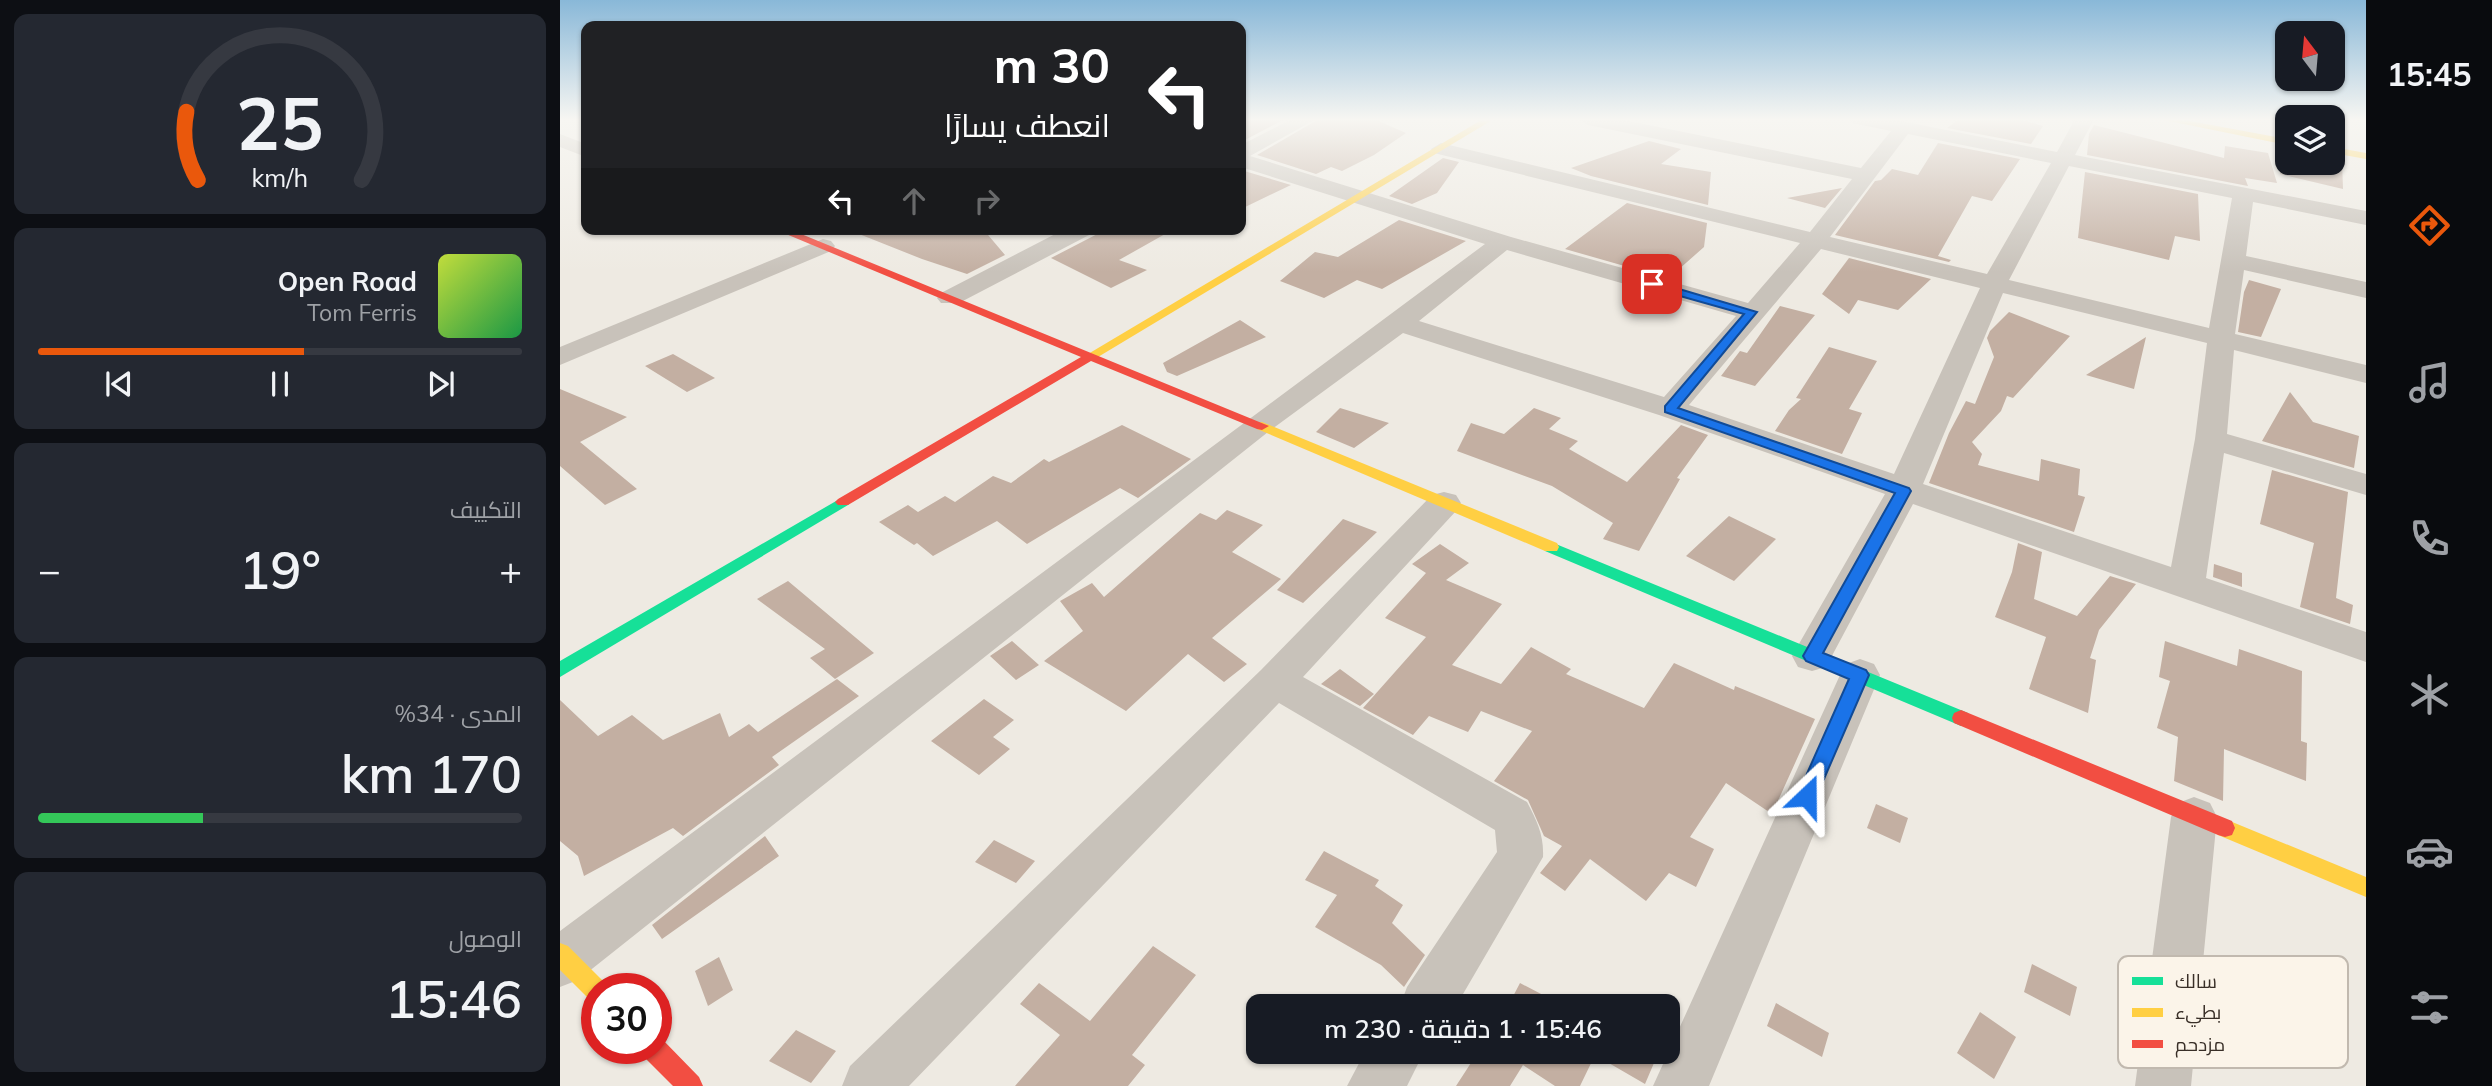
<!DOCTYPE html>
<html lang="ar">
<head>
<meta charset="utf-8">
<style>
  :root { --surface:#171b24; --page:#242831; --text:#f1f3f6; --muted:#9ea1a6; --line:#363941; --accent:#ea580c }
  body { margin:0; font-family:Mulish,Cairo,sans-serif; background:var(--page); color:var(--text); direction:rtl; height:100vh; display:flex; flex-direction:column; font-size:26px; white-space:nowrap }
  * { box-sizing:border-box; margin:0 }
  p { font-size:23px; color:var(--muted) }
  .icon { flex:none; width:38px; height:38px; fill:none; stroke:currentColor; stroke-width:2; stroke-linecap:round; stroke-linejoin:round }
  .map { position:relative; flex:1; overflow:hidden; direction:ltr }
  .details { display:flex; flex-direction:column; gap:14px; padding:14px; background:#0d0f14; width:560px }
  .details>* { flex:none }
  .banner { position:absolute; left:21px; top:21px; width:665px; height:214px; border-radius:14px; box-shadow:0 2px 5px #0004; direction:rtl; background:#202124; color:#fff; overflow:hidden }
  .needle { width:46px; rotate:344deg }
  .fabs { position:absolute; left:1715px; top:21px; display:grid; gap:14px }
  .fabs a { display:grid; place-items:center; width:70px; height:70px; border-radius:14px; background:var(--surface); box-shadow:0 2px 5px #0004; font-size:35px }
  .speed { position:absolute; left:21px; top:973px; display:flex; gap:14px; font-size:35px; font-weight:700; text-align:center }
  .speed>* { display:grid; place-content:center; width:91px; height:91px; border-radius:50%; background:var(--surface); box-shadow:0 2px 5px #0004; line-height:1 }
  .speed .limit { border:10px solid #d22; background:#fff; color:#111 }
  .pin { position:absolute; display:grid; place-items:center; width:60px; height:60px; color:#fff; margin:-30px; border-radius:14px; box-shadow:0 4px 10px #0006 }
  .me { position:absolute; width:77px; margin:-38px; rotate:23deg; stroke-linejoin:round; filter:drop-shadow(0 0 5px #0008) }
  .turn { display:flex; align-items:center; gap:24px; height:147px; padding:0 21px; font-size:32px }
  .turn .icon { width:91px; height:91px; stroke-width:2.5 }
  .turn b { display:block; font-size:49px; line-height:60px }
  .lanes { display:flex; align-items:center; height:66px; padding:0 21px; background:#0003; justify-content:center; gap:35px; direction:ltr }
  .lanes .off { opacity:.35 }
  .big { font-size:52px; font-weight:600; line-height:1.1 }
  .details .card { flex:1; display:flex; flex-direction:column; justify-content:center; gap:10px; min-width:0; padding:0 24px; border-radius:14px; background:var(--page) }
  .details .dial { align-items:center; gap:0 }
  .dial svg { height:182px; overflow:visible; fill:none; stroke:var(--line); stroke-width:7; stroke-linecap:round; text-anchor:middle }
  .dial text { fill:var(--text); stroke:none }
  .song { display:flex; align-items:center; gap:21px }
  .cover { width:84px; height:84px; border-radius:10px; background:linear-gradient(135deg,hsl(70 70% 55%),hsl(140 70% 35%)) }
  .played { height:7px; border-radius:4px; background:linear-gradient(90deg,var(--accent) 55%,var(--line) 55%) }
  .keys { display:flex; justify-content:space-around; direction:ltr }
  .heat { display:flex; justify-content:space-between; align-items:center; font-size:38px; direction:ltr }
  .charge { height:10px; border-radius:5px; background:linear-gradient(90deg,#34c759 34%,var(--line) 0) }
  .trip { position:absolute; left:686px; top:994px; width:434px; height:70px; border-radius:14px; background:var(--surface); box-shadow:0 2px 5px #0004; font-weight:600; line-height:70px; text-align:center; direction:rtl }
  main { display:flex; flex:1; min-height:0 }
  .tab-bar { display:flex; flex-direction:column; width:126px; justify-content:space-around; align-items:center; background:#090b0e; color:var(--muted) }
  .tab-bar .icon { width:49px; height:49px }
  .tab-bar .active { color:var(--accent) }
  .tab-bar b { font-size:32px; color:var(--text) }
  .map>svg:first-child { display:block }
  .building { fill:#c3afa2 }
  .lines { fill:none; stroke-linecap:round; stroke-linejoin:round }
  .street { fill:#c8c2ba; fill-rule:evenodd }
  .fast { fill:#16e098; fill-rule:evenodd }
  .slow { fill:#ffcf43; fill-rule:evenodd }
  .jam { fill:#f24e42; fill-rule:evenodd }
  .route { fill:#1a73e8; stroke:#114b97; stroke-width:2 }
  .key { fill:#fbf4e9; stroke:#c1b9af; stroke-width:2 }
  .key-label { font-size:19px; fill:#392f28 }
</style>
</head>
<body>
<main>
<nav class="tab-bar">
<b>15:45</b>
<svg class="icon active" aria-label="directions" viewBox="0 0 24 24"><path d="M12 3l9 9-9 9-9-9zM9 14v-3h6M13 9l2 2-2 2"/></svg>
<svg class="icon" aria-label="music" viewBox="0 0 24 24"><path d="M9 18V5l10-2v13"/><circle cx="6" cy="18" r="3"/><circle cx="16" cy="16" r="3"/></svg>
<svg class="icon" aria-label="phone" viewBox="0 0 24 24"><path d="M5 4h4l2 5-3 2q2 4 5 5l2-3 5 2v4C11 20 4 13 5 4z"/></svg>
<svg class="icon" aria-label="climate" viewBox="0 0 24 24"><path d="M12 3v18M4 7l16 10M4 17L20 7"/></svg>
<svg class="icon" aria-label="car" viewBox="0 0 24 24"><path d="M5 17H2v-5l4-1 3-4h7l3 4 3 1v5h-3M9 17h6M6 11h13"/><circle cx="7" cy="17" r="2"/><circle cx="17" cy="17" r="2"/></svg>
<svg class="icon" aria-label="filters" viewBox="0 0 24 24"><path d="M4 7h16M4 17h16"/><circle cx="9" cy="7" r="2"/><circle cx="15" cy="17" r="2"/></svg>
</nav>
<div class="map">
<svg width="1806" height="1086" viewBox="0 0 1806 1086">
  <rect width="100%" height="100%" fill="#eeeae2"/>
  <!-- building -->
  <path class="building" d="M681 119H725L681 142Z
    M759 119H814L846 133 814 155 782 171 771 167 756 174 697 155Z
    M1399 119H1459L1483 126 1471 144 1387 128Z
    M1534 125 1664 158 1665 146 1708 153 1717 183 1685 178 1688 186 1527 155 1529 134Z
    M1089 141 1121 149 1101 164 1151 172 1148 205 1031 176 1011 168Z
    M1378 143 1460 159 1432 201 1412 196 1378 256 1391 260 1389 262 1275 235 1315 181 1321 180 1332 169 1358 175Z
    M1720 149 1727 150V163L1782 161 1783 189 1720 174Z
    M883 158 899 162 877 193 852 204 829 196Z
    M681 170 731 185 681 209Z
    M1525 172 1638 194 1640 241 1615 236 1609 260 1518 238Z
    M1282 188 1265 208 1227 198Z
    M1067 203 1147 223 1144 247 1118 270 1112 268 1103 277 1005 249Z
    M839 220 906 241 822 289 797 280 764 298 720 281 755 252 778 257Z
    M294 229H423L445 255 407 274 362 259 294 232Z
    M547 229H614L559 260 587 270 551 288 491 258Z
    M1289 258 1371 279 1338 310 1298 300 1289 314 1262 294Z
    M1689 280 1721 289 1701 337 1678 332 1684 292Z
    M1220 306 1255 315 1195 386 1161 376 1180 351 1187 353Z
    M1449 312 1510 336 1453 398 1447 396 1441 411 1412 442 1422 454 1418 465 1479 481 1481 459 1520 469 1518 495 1525 497 1514 532 1369 483 1389 433 1406 401 1415 404 1434 357 1427 338 1430 331Z
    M680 320 706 337 617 376 607 372 603 363Z
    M1586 337 1574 389 1526 375Z
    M1269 347 1317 361 1289 409 1302 413 1282 454 1215 431 1229 410 1241 399 1236 398Z
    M113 354 155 378 127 392 85 366Z
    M0 389 67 417 20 442 77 489 45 505 0 466Z
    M1730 392 1753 422 1799 436 1794 468 1702 441Z
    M780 408 829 423 794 448 756 432Z
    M974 408 1001 418 989 429 1018 441 1009 449 1067 482 1121 425 1148 435 1117 478 1120 479 1079 551 1043 539 1053 523 992 486 897 451 911 423 944 434Z
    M562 425 631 459 578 498 560 488 467 544 437 521 373 556 357 543 354 545 319 522 348 505 358 512 385 496 395 502 433 476 451 483 484 459 489 462Z
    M1712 470 1788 492 1776 598 1793 605 1790 624 1740 607 1754 543 1700 524Z
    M667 510 703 525 672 552 721 579 652 638 687 664 664 682 628 654 566 711 484 661 523 631 500 601 532 583 544 597 640 513 656 520Z
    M1169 516 1216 539 1174 581 1126 556Z
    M783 519 817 532 743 603 717 590Z
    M1458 543 1482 552 1474 599 1517 616 1550 576 1576 584 1539 630 1530 658 1536 660 1528 713 1469 689 1486 637 1435 617 1452 572Z
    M880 544 909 563 886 580 942 604 892 665 941 684 971 647 1011 669 1006 674 1084 708 1114 663 1174 690 1175 686 1255 719 1212 814 1166 783 1130 837 1154 849 1136 887 1109 873 1086 901 1030 859 1005 891 980 873 1002 846 984 836 968 800 934 781 972 731 921 711 908 732 869 716 853 735 803 708 866 637 825 618 866 573 852 564Z
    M1654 564 1682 573V587L1653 577Z
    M228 581 314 653 275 679 250 658 265 649 197 599Z
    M452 641 479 665 456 680 430 656Z
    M1605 641 1677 666 1679 649 1742 671 1741 741 1747 743 1746 781 1664 749 1663 801 1614 781 1618 737 1597 728 1610 681 1599 677Z
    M780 669 814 694 800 706 761 684Z
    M277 679 299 696 212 757 219 765 123 836 113 828 24 876 18 856 0 841V700L38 736 72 715 103 740 160 713 169 737 189 724 198 732Z
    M424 699 454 720 433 737 450 749 419 775 371 741Z
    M1316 804 1348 818 1340 843 1307 828Z
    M205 836 219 856 102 939 92 925Z
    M434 840 475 861 456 883 415 862Z
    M764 851 819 880 815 886 843 905 832 923 865 955 844 987 821 965 755 927 777 895 745 880Z
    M593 946 636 975 572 1055 585 1065 568 1086H455L500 1035 460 1004 479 983 530 1021Z
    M159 957 173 990 148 1006 135 971Z
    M1472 964 1517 987 1510 1016 1464 992Z
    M960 983 1004 1006H948Z
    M1216 1003 1269 1033 1262 1057 1207 1026Z
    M1420 1012 1456 1037 1434 1079 1397 1053Z
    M236 1030 276 1051 251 1083 209 1061Z
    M918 1052H1089L1097 1056 1085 1084 1035 1055 1020 1086H995L963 1065 950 1086H896Z"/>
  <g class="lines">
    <!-- street -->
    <path class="street" d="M732 119H756L690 156 951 237 1188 303 1240 243 874 153 871 149 881 143 1250 232 1292 179 1028 125 1019 119H1059L1301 168 1331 131 1292 123 1290 119H1331L1497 152 1515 119H1534L1515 155 1806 211V225L1693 202 1686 256 1806 282V298L1684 270 1675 334 1806 365V383L1674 350 1667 434 1806 474V495L1664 453 1646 578 1806 632V662L1353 504 1266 667 1252 671 1238 667 1232 656 1325 494 1099 415 843 333 708 432 18 980 0 987V931L925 244 681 167V145ZM1348 134 1491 163 1427 274 1270 237ZM1509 166 1672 198 1649 328 1449 280ZM1261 249 1420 288 1334 474 1129 405ZM947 250 1176 316 1104 397 859 321ZM1443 293 1647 343 1635 439 1611 567 1363 484Z
      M0 134 26 144V157L0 147Z
      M505 229H534L531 234 399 303H381L377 298 381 293Z
      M263 239 271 241 275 246 271 251 0 365V347Z
      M884 492 896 495 901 503 896 511 743 677 967 802C977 821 984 835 983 857L896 1006H840L847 987 937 852 935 830 719 703 349 1086H282L290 1066 701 670 872 495Z
      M1300 659 1314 664 1320 675 1149 1086H1093L1280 675 1286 664Z
      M1634 797 1650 803 1657 817 1631 1086H1575L1611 817 1618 803Z
      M805 1052H864L847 1086H787Z"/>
    <!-- fast -->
    <path class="fast" d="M283 497 291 502 288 505 0 677V661Z
      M991 542 1408 713 1410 718 1408 723 1401 726 1394 723 985 551 983 547 985 543Z"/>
    <!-- slow -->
    <path class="slow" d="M923 119H934L533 360H525L523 357Z
      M1599 119H1619L1727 139V145Z
      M1773 147 1806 153V159L1773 153Z
      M702 422 997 543 999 547 997 551H985L697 429 695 426 697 423Z
      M1665 819 1806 877V897L1658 835 1655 828 1658 821Z
      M0 943 8 946 45 983 48 989H37V1003L29 999 0 970Z"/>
    <!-- jam -->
    <path class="jam" d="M214 229H229L709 426 702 430 697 429 531 361 288 505H278L275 502 278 499 521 357Z
      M1401 710 1672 821 1675 828 1672 835 1665 837 1658 835 1394 723 1392 718 1394 713Z
      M96 1037 102 1039 139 1077 143 1086H113L84 1057 81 1048H96Z"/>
  </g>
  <!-- sky -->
  <linearGradient id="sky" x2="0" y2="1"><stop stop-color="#89b8d8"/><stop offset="0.44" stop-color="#f7f6f2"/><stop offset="1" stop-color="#f7f6f2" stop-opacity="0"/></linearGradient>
  <rect width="1806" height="272" fill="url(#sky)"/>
  <!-- route -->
  <path class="route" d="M1092 281 1197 312 1118 408 1349 488 1351 491 1263 653 1306 670 1309 675 1254 802 1247 805 1240 802 1237 796 1289 679 1246 661 1243 656 1335 493 1105 412V406L1184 314 1088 287V282Z"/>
  <!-- legend -->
  <rect x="1558" y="956" width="230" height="112" rx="10" class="key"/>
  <rect x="1572" y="977" width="31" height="8" fill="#16e098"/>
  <rect x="1572" y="1008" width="31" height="9" fill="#ffcf43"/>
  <rect x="1572" y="1040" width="31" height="8" fill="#f24e42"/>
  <g class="key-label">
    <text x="1615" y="988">سالك</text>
    <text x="1615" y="1019">بطيء</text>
    <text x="1615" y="1051">مزدحم</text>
  </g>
</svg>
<div class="fabs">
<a><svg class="needle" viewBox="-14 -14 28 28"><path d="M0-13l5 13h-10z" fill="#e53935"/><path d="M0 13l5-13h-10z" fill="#9ea1a6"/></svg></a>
<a><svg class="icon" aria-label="layers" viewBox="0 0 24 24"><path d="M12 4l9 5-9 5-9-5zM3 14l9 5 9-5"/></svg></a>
</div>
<div class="speed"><div class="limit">30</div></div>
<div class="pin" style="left:1092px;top:284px;background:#d93025"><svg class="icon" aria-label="arrive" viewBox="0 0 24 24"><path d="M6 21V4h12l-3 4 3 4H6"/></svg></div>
<svg class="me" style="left:1247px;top:796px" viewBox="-20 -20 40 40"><path d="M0-17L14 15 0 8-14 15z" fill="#1a73e8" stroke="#fff" stroke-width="4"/></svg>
<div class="trip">15:46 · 1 دقيقة · 230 m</div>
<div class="banner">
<div class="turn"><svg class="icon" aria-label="left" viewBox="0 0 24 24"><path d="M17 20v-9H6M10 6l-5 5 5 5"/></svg><div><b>30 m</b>انعطف يسارًا</div></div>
<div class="lanes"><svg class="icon" aria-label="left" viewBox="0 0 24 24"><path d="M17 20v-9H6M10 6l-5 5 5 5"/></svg><svg class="icon off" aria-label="ahead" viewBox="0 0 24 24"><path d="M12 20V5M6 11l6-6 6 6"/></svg><svg class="icon off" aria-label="right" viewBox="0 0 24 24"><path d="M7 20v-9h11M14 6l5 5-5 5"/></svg></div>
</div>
</div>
<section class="details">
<div class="card dial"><svg viewBox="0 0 100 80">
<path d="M14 69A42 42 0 1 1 86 69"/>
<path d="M14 69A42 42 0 0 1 9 39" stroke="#ea580c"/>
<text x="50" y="56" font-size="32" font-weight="700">25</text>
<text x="50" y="72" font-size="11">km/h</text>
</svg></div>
<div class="card">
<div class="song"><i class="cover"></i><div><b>Open Road</b><p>Tom Ferris</p></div></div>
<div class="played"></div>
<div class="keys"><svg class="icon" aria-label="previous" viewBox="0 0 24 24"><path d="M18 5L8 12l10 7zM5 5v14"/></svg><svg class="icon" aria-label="pause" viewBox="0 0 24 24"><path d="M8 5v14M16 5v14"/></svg><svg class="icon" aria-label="next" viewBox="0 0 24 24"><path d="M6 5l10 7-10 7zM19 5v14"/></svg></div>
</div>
<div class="card"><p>التكييف</p>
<div class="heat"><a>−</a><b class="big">19°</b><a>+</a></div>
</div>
<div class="card"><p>المدى · 34%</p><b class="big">170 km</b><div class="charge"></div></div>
<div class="card"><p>الوصول</p><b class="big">15:46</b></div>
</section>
</main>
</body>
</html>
